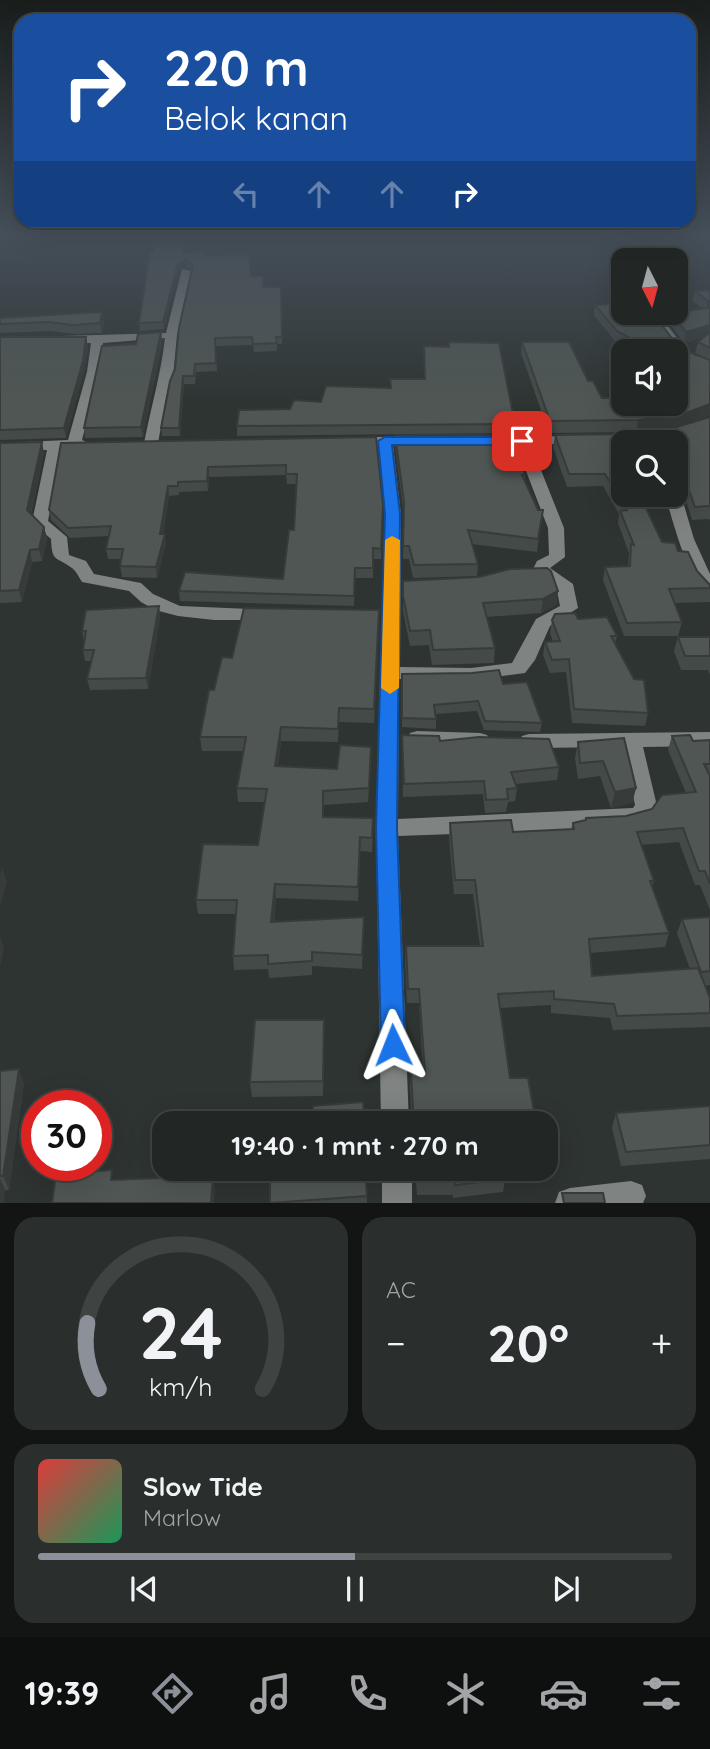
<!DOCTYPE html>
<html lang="id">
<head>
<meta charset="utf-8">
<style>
  :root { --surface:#222726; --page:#2a2f2e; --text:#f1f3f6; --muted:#a2a5a7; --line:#3f4443; --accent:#8c9099 }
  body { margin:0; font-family:Quicksand,sans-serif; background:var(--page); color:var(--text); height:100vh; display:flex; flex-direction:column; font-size:26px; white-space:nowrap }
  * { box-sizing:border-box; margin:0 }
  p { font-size:23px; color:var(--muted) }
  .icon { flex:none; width:38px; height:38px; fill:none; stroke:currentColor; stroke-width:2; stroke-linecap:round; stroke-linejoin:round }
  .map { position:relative; height:1203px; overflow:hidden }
  .panel { display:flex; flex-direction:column; gap:14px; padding:14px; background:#131515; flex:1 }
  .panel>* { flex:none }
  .top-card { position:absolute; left:14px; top:14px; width:682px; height:214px; border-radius:21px; box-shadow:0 7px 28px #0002,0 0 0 2px var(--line); background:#1a4fa0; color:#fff; overflow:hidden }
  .needle { width:46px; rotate:174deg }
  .buttons { position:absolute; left:611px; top:248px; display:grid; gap:14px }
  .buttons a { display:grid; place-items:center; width:77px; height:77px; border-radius:14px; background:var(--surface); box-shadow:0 7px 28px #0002,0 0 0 2px var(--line); font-size:35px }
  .speed { position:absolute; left:21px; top:1090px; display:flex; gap:14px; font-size:35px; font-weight:700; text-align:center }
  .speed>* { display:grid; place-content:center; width:91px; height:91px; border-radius:50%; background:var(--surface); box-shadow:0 7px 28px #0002,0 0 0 2px var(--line); line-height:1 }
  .speed .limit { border:10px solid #d22; background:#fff; color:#111 }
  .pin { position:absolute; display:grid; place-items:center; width:60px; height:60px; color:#fff; margin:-30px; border-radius:14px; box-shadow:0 4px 10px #0006 }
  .me { position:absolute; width:77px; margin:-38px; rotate:358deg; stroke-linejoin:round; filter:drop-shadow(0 0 5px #0008) }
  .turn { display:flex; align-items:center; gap:24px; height:147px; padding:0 35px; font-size:32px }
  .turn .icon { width:91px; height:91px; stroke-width:2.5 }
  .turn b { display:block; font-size:49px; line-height:60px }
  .lanes { display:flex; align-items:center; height:66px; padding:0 35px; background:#0003; justify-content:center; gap:35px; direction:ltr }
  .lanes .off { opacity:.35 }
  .big { font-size:52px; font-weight:800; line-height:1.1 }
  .panel .card { flex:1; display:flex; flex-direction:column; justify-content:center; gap:10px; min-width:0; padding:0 24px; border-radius:21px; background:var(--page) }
  .panel .dial { align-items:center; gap:0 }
  .dial svg { height:182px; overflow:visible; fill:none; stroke:var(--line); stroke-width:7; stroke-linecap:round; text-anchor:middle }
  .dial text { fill:var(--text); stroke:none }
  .song { display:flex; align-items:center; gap:21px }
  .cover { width:84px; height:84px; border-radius:10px; background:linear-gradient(135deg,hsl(0 70% 55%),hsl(150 70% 35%)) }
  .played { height:7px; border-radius:4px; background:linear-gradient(90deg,var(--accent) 50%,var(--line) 50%) }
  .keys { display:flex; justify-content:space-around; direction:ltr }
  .heat { display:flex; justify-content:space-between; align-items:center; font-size:38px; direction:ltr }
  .panel .tiles { flex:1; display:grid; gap:14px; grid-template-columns:1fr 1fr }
  .card:last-child { grid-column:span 2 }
  .trip { position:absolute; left:152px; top:1111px; width:406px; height:70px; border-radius:21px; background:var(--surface); box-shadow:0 7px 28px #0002,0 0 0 2px var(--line); font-weight:800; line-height:70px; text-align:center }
  .tabs { display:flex; height:112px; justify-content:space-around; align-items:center; background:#0e100f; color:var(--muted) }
  .tabs .icon { width:49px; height:49px }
  .tabs .current { color:var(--accent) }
  .tabs b { font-size:32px; color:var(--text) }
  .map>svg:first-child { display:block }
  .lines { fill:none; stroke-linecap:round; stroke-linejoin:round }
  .minor { fill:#7f8381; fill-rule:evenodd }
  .wall { fill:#444a47 }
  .shaded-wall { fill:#373c3a }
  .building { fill:#4f5653; stroke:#373c3a; stroke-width:2 }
  .route { fill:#1a73e8; stroke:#114b97; stroke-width:2 }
  .slow { fill:#f59e0b }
</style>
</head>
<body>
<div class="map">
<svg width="710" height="1203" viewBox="0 0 710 1203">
  <rect width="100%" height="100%" fill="#2e3432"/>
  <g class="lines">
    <!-- minor -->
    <path class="minor" d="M182 269 191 271 177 335 173 377 168 388 158 443 151 447 144 443C151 407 161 374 165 338L103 343 99 372 82 440 91 444 84 448 61 449 48 521 67 537 69 555 86 561 94 574 141 583 153 594 180 606 271 610 274 614 271 618 265 620H214L178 616 155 610 141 602 129 591 82 582C79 577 76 571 72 568 56 556 52 563 51 539L32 522 47 450 0 451V443L68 440 87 372 91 343 63 344 57 340 63 336 166 333Z
      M692 313 698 316 696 318 664 321 688 352 710 363V371L680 357 651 320 657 315Z
      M577 436 582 437V443L531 445 564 528 565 557 550 568 573 584 578 608 550 626 535 660 525 673 471 680 399 679 398 819 633 808 635 805 623 747 529 748 522 746 519 741 522 736 529 734 710 732V746L643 747 657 806 648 821 623 828 398 836 409 1124H381L376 828 385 515 378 445H353L346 441 353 437H416L423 441 416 445H393L401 515 400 667 471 668 512 663 536 619 560 606 556 586 533 569 537 561 549 555 548 528 516 445H493L486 441 493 437Z
      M676 491 681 495 694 539 710 574V598C692 594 671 515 665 495H676Z
      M417 731 480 733 487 735 490 740 487 745 480 747 417 745 410 743 407 738 410 733Z
      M382 1169H412V1203H382Z
      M631 1181 642 1185 646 1196 643 1203H555L559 1192 570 1188Z"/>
  </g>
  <!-- wall -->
  <path class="wall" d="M183 246 184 253 205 256 251 276H264V287H281L282 344H277V351L254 352 253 345 216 346 217 371 196 372 195 384H184L180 436H162L161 428 175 369 192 270 187 266 178 270 164 329 140 331 139 323Z
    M710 290V415L678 426 636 432 549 433 521 353 522 342 588 381 602 398 676 404V359L706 358 695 353 698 342 704 337 684 343 669 323 671 313 703 309 692 301 695 291Z
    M595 305 669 347 652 352H636L615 341 594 315Z
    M102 312 104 322 102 333 75 334 50 331 0 333V318Z
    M161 332 162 342 143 437 85 438 84 428 136 344Z
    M0 337H86L88 347 84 371 66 438 0 440Z
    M424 355 515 424 514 433 237 436V426L290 409 390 388 424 379Z
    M710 417V520L709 519 692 520 684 494 678 489 676 443 623 495H666L664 503 644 504 662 542 678 551 697 571 710 588V602L674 603 682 622 678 636H624L603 580 605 567 628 566 629 553 618 523 619 514 603 486 567 487 553 447 555 435 624 434 670 429Z
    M395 435 525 475V481L538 510H543L537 552 472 544 478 564 477 576 413 578 409 559H403L404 515 395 447Z
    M376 437 383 505 381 559H373V578H355L354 606 180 601 179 591 283 579 294 530 296 484H287L286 475 209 477 208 491 179 492V495L169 496 163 534 166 544 157 578 122 577 120 566 122 559H108L106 549 109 536 70 538 51 520 49 510 61 443Z
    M0 443 44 453 31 514 44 527 47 539 42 561 32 562 22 602 0 603Z
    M403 581 558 591 556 605 541 613 487 617 495 648 494 663 432 665 429 645 410 646 403 611Z
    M159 606 160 617 148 689 90 690 87 679 92 661H85L83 650 84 642 82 631Z
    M578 619 617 636 615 644 648 713 645 726 572 723 566 672 550 673 543 655 545 642H553L550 633 552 620Z
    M379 624 374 723 339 722 338 742 281 741 278 766 337 769 371 761 368 802 323 805V817L373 832 372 852 360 851 358 901 276 898 274 922 364 917 362 969 312 966V975L269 978 268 969 234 970 233 956 236 914H198L196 900 258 845 265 802H238L237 788 243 751H202L200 737 214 690 232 658Z
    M678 637H710V675L708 670H681L674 651Z
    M402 674 503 684 542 723 540 732 484 730 477 711 436 714V729L402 727Z
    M402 735 440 741 559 767 557 780 515 784 517 788 515 801 508 802 506 812 485 813 483 794 403 797Z
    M672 736 693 741 710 740V910L700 885H695L679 842 641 845 654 881 652 888 669 933 665 947 590 953 592 976 690 969 677 933 682 919 710 917V985L705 986 710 998V1027L613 1030 610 1018 551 1013V1005L500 1008 510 1078H528L536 1124H412L410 1087 411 1073 423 1072 419 1003H407L405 960 406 946H480L473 894H454L449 837 450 823 513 832 571 829 573 823 586 820V818L626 816 652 809 686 793 668 750Z
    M624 738 636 788 632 803 611 808 600 776 578 779 575 758 578 742Z
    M324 1020 323 1096 252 1097 250 1082Z
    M0 1071 24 1084 9 1190H5L0 1203Z
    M710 1106V1159L621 1166 612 1128 616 1113Z
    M415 1169H503L505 1179 503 1192 453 1198V1195H417Z
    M367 1196V1203H270Z"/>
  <!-- shaded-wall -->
  <path class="shaded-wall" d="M0 236H6L0 249Z
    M187 259V266L178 270 164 329 163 322 178 263Z
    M102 312 104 322 102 333 100 323Z
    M710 325V335L684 343 686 332Z
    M161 332 162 342 143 437 141 427Z
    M86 337 88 347 84 371 66 438 64 428Z
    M671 337 669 347 652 352H642L643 345Z
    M183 376 184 384 180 436 179 428Z
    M710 404V415L678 426 636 432 638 420Z
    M42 442 44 453 29 521 27 510Z
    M208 467 209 477 208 491 207 481Z
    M680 476 678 489 676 490V478Z
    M168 486 169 496 161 544 160 534Z
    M44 527 47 539 42 561 39 549Z
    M165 534 166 544 157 578 156 567Z
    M30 550 32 562 22 602 19 590Z
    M558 591 556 605 541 613 543 599Z
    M159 606 160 617 148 689 146 678Z
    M281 727V741L276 780 275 766Z
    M636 788 632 803 611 808 615 792Z
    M2 867 7 882 0 907V875Z
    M275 884 276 898 272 936 271 922Z
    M0 937 4 949 0 966Z
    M19 1069 24 1084 9 1190 3 1176Z
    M213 1176 215 1189 214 1203H211Z
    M0 1178 5 1190 4 1203H0Z"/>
  <!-- building -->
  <path class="building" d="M183 246V253L205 252V256L249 254 251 276H264L263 286 266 287H281L282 337H276L277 343 253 344 252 337 215 338 216 363 195 364 194 376H183L179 428H161L170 381 175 369 179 328 193 265 187 259 178 263 163 322 139 323 150 252H153L154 247Z
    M710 290V325L686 332 672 313 708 308V301L695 291Z
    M623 303V313H652L671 337 643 345 617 331 595 305Z
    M102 312 100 323 73 325 48 322 0 324V318Z
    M161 332 141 427 84 428 102 346 136 344 138 334Z
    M710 332V348L698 342Z
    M0 337H86L83 361 64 428 0 430Z
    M449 342 499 343 515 424 237 426 239 410 290 409 294 400 321 402 326 386 391 388 390 379H425L424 346 449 347Z
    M522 342H569L588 381H593L602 398H623V404H676V377L683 373 676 371V359L686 351 710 360V404L681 415 638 420 550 421Z
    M710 417V506L695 507 686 482 680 476 676 478V443H623V495H640L662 542 675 543 678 551 688 552 697 571 710 585V588L669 589 682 622 627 623 605 567 630 566 631 544 634 545 620 511 627 510 605 474H569L555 435 624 434 670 429Z
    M395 435H515L525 475H522L538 510H543L538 539 468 530 478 564 414 565 409 546H403L404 502Z
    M376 437 383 505 381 549 373 548V568H355L354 596 179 591 185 572 283 579 289 530H294L297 474H286V465L208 467 207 481 178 482V486H168L160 534H165L156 567 120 566 123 549H106L111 526 68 528 49 510 61 443Z
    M42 442 27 510 44 527 39 549 30 550 19 590 0 591V443Z
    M547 568 551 571 558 591 543 599 483 603 495 648 433 650 430 630 410 631 403 596V581L479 577 510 569Z
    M159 606 146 678 87 679 94 650H83L86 631H82L86 610Z
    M244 608 379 610 374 709 339 708 338 729 281 727 275 766 337 769 340 745 371 747 369 788 323 791V817L373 818 372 838 360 837 358 887 275 884 271 922 364 917 362 955 312 952V961L268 964V955L233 956 237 900H196L203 844 258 845 267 789 237 788 246 737H200L209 690H214L222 657 232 658Z
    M575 613 578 619 607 617 617 636H611L634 679 644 680 648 713 574 709 569 659 552 660 545 642 560 641 552 620 555 614Z
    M678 637H710V656H685Z
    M499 670 503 684 527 682 542 723 485 721 478 701 434 705 436 719 402 718V674L472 673Z
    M402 735 439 736 440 741 479 737 549 739 559 767 511 772 517 788 507 789 508 799 486 800 484 781 404 784Z
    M690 735 693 741 710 740V764H704L710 776V884L705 871H699L683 828 637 832 654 881H650L669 933 589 939 592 976 698 968 710 998V1013L617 1016 614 1004 554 999V991L498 994 510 1078H528L536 1123 414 1124 411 1073 425 1072 419 989H408L406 946H483L475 880H455L450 823 511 820 513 832 574 829 573 823 586 820V818L626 816 652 809 662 795 696 792 672 736Z
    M624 738 636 788 615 792 603 761 580 763 578 742Z
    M710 917V971L701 972 682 919Z
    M255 1020H324L323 1081 250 1082Z
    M19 1069 3 1176H0V1071Z
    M363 1102 365 1124H314L313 1106Z
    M710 1106V1145L626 1152 616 1113Z
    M270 1169H365L367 1196 270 1203Z
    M417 1169H503L505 1179 455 1185V1182H418Z
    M112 1170 111 1180 213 1176 211 1203H52L56 1174Z
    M562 1193H603L605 1203H564Z"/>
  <!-- sky -->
  <linearGradient id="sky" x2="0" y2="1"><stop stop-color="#191d1c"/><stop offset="0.58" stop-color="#46505a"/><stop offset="1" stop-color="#46505a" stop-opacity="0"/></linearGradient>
  <rect width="710" height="404" fill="url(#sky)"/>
  <!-- route -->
  <path class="route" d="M385 437H522L528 441 522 445H392L400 514 397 828 405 1045 402 1053 393 1057 385 1053 381 1045 376 828 385 514 378 441Z"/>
  <!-- slow -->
  <path class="slow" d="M392 536 400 540 399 688 390 694 381 688 385 540Z"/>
</svg>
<div class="buttons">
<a><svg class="needle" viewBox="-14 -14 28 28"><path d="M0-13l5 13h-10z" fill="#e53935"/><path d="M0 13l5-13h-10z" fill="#a2a5a7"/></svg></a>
<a><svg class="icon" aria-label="sound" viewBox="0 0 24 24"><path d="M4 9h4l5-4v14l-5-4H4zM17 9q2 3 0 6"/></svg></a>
<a><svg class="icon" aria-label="search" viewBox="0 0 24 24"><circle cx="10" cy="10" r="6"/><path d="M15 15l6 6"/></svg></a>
</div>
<div class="speed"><div class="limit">30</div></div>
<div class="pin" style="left:522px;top:441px;background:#d93025"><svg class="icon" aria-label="arrive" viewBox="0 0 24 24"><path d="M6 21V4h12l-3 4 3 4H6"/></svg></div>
<svg class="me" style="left:393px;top:1045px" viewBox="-20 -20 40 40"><path d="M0-17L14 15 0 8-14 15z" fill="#1a73e8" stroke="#fff" stroke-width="4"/></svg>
<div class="trip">19:40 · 1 mnt · 270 m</div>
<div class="top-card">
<div class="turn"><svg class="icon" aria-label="right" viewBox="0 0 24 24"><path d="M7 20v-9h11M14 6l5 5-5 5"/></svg><div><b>220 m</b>Belok kanan</div></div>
<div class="lanes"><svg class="icon off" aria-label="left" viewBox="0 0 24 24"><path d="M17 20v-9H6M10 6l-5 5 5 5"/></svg><svg class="icon off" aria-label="ahead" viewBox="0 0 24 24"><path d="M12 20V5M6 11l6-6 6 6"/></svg><svg class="icon off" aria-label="ahead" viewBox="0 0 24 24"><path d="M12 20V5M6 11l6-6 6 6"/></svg><svg class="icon" aria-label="right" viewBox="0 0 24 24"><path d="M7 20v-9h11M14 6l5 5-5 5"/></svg></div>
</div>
</div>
<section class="panel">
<div class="tiles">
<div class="card dial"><svg viewBox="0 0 100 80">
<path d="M14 69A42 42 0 1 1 86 69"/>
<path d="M14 69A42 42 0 0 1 9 40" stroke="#8c9099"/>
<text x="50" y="56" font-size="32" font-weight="700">24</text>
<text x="50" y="72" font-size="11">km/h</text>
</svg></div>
<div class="card"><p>AC</p>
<div class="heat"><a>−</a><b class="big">20°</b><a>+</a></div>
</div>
<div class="card">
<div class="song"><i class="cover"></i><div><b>Slow Tide</b><p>Marlow</p></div></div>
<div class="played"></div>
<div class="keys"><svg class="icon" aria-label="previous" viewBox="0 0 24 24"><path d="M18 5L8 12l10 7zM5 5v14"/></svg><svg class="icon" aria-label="pause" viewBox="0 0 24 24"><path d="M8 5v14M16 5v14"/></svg><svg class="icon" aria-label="next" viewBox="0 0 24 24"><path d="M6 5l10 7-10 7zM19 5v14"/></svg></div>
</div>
</div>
</section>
<nav class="tabs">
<b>19:39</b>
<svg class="icon current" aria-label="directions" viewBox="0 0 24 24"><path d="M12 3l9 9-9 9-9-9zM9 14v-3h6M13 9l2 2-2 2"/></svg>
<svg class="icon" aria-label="music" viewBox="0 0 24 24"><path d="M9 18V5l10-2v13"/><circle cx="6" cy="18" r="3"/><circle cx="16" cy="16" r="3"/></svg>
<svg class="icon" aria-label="phone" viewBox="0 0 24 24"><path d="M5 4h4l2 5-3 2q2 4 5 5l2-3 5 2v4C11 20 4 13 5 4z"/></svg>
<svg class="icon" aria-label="climate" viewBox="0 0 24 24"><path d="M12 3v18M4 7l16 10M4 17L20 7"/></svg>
<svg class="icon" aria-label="car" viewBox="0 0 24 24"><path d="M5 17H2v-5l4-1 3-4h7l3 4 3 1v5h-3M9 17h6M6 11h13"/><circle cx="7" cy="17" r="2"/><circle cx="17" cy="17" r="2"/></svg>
<svg class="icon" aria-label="filters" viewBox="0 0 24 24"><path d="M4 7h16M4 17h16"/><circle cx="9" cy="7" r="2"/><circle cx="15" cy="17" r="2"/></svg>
</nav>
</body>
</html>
